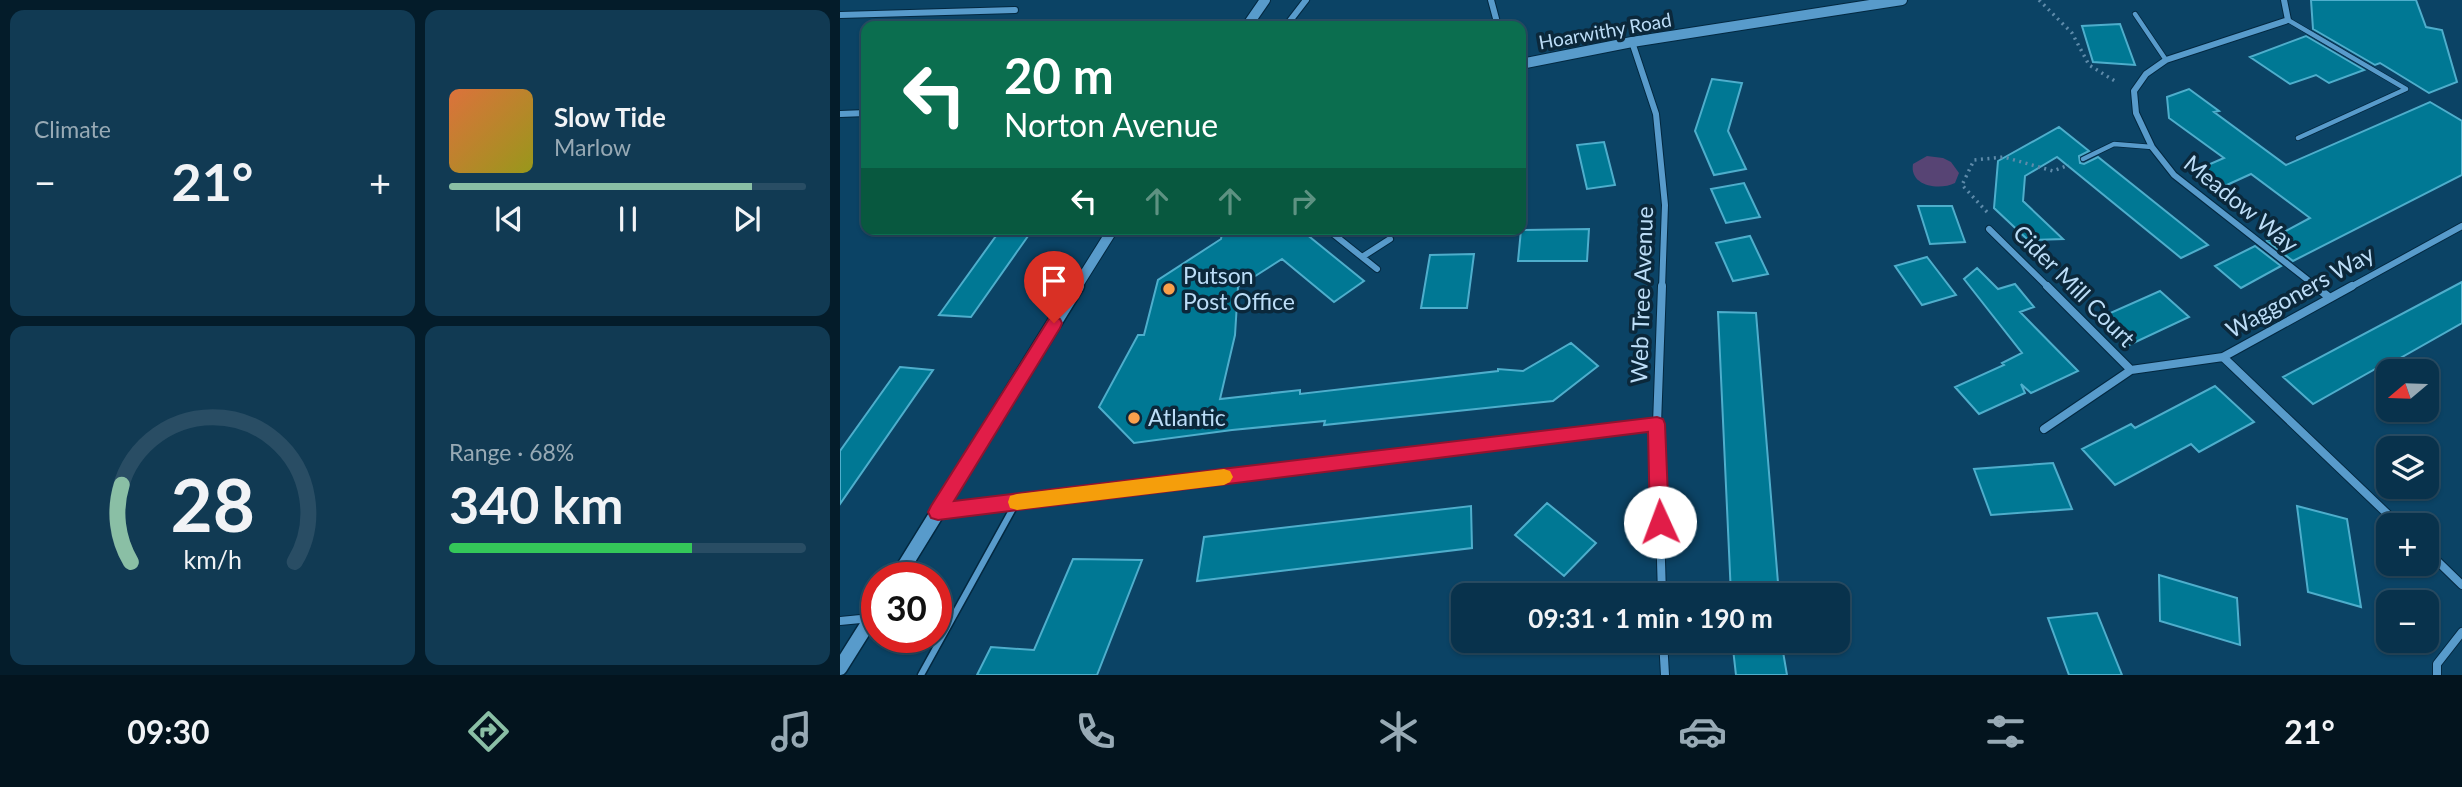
<!DOCTYPE html>
<html lang="en">
<head>
<meta charset="utf-8">
<style>
  :root { --surface:#08324c; --page:#113a53; --text:#f1f3f6; --muted:#98aab5; --line:#294d64; --accent:#8abfa5 }
  body { margin:0; font-family:Lato,sans-serif; background:var(--page); color:var(--text); height:100vh; display:flex; flex-direction:column; font-size:26px; white-space:nowrap }
  * { box-sizing:border-box; margin:0 }
  p { font-size:23px; color:var(--muted) }
  .icon { flex:none; width:38px; height:38px; fill:none; stroke:currentColor; stroke-width:2; stroke-linecap:round; stroke-linejoin:round }
  .map { position:relative; flex:1; overflow:hidden }
  .details { display:flex; flex-direction:column; gap:10px; padding:10px; background:#041c2a; width:840px }
  .details>* { flex:none }
  .banner { position:absolute; left:21px; top:21px; width:665px; height:214px; border-radius:14px; box-shadow:0 2px 5px #0004,0 0 0 2px var(--line); background:#0b6e4f; color:#fff; overflow:hidden }
  .needle { width:46px; rotate:251deg }
  .fabs { position:absolute; left:1536px; top:359px; display:grid; gap:14px }
  .fabs a { display:grid; place-items:center; width:63px; height:63px; border-radius:14px; background:var(--surface); box-shadow:0 2px 5px #0004,0 0 0 2px var(--line); font-size:35px }
  .speed { position:absolute; left:21px; top:562px; display:flex; gap:14px; font-size:35px; font-weight:700; text-align:center }
  .speed>* { display:grid; place-content:center; width:91px; height:91px; border-radius:50%; background:var(--surface); box-shadow:0 2px 5px #0004,0 0 0 2px var(--line); line-height:1 }
  .speed .limit { border:10px solid #d22; background:#fff; color:#111 }
  .pin { position:absolute; display:grid; place-items:center; width:60px; height:60px; color:#fff; margin:-72px -30px; border-radius:50% 50% 50% 0; rotate:-45deg; box-shadow:0 0 7px #0007 }
  .pin .icon { rotate:45deg }
  .me { position:absolute; width:77px; margin:-38px; rotate:358deg; stroke-linejoin:round; filter:drop-shadow(0 0 5px #0008) }
  .turn { display:flex; align-items:center; gap:24px; height:147px; padding:0 28px; font-size:32px }
  .turn .icon { width:91px; height:91px; stroke-width:2.5 }
  .turn b { display:block; font-size:49px; line-height:60px }
  .lanes { display:flex; align-items:center; height:66px; padding:0 28px; background:#0003; justify-content:center; gap:35px; direction:ltr }
  .lanes .off { opacity:.35 }
  .big { font-size:52px; font-weight:700; line-height:1.1 }
  .details .card { flex:1; display:flex; flex-direction:column; justify-content:center; gap:10px; min-width:0; padding:0 24px; border-radius:14px; background:var(--page) }
  .details .dial { align-items:center; gap:0 }
  .dial svg { height:182px; overflow:visible; fill:none; stroke:var(--line); stroke-width:7; stroke-linecap:round; text-anchor:middle }
  .dial text { fill:var(--text); stroke:none }
  .song { display:flex; align-items:center; gap:21px }
  .cover { width:84px; height:84px; border-radius:10px; background:linear-gradient(135deg,hsl(20 70% 55%),hsl(60 70% 35%)) }
  .played { height:7px; border-radius:4px; background:linear-gradient(90deg,var(--accent) 85%,var(--line) 85%) }
  .keys { display:flex; justify-content:space-around; direction:ltr }
  .heat { display:flex; justify-content:space-between; align-items:center; font-size:38px; direction:ltr }
  .charge { height:10px; border-radius:5px; background:linear-gradient(90deg,#34c759 68%,var(--line) 0) }
  .details .tiles { flex:1; display:grid; gap:10px; grid-template-columns:repeat(2,1fr) }
  .trip { position:absolute; left:611px; top:583px; width:399px; height:70px; border-radius:14px; background:var(--surface); box-shadow:0 2px 5px #0004,0 0 0 2px var(--line); font-weight:700; line-height:70px; text-align:center }
  .menu { display:flex; height:112px; justify-content:space-around; align-items:center; background:#03141e; color:var(--muted) }
  .menu .icon { width:49px; height:49px }
  .menu .active { color:var(--accent) }
  .menu b { font-size:32px; color:var(--text) }
  main { display:flex; flex:1; min-height:0 }
  .map>svg:first-child { display:block }
  .green { fill:#574474 }
  .building { fill:#007894; stroke:#4eaecc; stroke-width:2 }
  .lines { fill:none; stroke-linecap:round; stroke-linejoin:round }
  .service-far1-casing { stroke:#032840; stroke-width:6 }
  .service-casing { stroke:#032840; stroke-width:9 }
  .minor-far1-casing { stroke:#032840; stroke-width:8 }
  .minor-casing { stroke:#032840; stroke-width:10 }
  .tertiary-far1-casing { stroke:#032840; stroke-width:12 }
  .tertiary-casing { stroke:#032840; stroke-width:17 }
  .path { stroke:#5e8baa; stroke-width:3.5; stroke-dasharray:2 4.5; stroke-linecap:butt }
  .service-far1 { stroke:#589bcb; stroke-width:4.5 }
  .service { stroke:#589bcb; stroke-width:6 }
  .minor-far1 { stroke:#589bcb; stroke-width:6 }
  .minor { stroke:#589bcb; stroke-width:8 }
  .tertiary-far1 { stroke:#589bcb; stroke-width:10 }
  .tertiary { stroke:#589bcb; stroke-width:14 }
  .route { fill:#e11d48; stroke:#92132f; stroke-width:2 }
  .slow { fill:#f59e0b }
  .poi-dot { fill:#f9a04c; stroke:#0b283b; stroke-width:2.5 }
  .labels { text-anchor:middle; stroke-width:7; stroke-linejoin:round; paint-order:stroke }
  .far-street-label { font-size:19px; fill:#bcddf7; stroke:#0b283b }
  .street-label { font-size:23px; fill:#bcddf7; stroke:#0b283b }
  .poi-label { font-size:23px; fill:#bcddf7; stroke:#0b283b; text-anchor:start }
</style>
</head>
<body>
<main>
<section class="details">
<div class="tiles">
<div class="card"><p>Climate</p>
<div class="heat"><a>−</a><b class="big">21°</b><a>+</a></div>
</div>
<div class="card">
<div class="song"><i class="cover"></i><div><b>Slow Tide</b><p>Marlow</p></div></div>
<div class="played"></div>
<div class="keys"><svg class="icon" aria-label="previous" viewBox="0 0 24 24"><path d="M18 5L8 12l10 7zM5 5v14"/></svg><svg class="icon" aria-label="pause" viewBox="0 0 24 24"><path d="M8 5v14M16 5v14"/></svg><svg class="icon" aria-label="next" viewBox="0 0 24 24"><path d="M6 5l10 7-10 7zM19 5v14"/></svg></div>
</div>
<div class="card dial"><svg viewBox="0 0 100 80">
<path d="M14 69A42 42 0 1 1 86 69"/>
<path d="M14 69A42 42 0 0 1 10 35" stroke="#8abfa5"/>
<text x="50" y="56" font-size="32" font-weight="700">28</text>
<text x="50" y="72" font-size="11">km/h</text>
</svg></div>
<div class="card"><p>Range · 68%</p><b class="big">340 km</b><div class="charge"></div></div>
</div>
</section>
<div class="map">
<svg width="1622" height="675" viewBox="0 0 1622 675">
  <rect width="100%" height="100%" fill="#0b4365"/>
  <!-- green -->
  <path class="green" d="M1087 156 1103 158 1111 162 1119 173 1115 183C1099 191 1069 186 1073 164Z"/>
  <!-- building -->
  <path class="building" d="M1471 0H1576L1586 27 1602 30 1617 82 1589 93 1540 63 1535 65 1473 29Z
    M1280 24 1295 65 1253 62 1242 26Z
    M1466 36 1524 70 1489 83 1476 75 1450 84 1410 57Z
    M872 79 902 83 888 131 906 169 874 175 855 131Z
    M1349 89 1379 111 1374 112 1446 165 1590 102 1622 121V175L1453 261 1427 241 1470 218 1411 174 1378 189 1354 171 1384 158 1329 118 1327 97Z
    M1219 127 1249 151 1239 156 1240 163 1244 164 1258 157 1368 245 1341 258 1217 157 1185 176 1183 201 1223 239 1188 240 1154 208 1158 161Z
    M764 142 775 185 747 189 737 145Z
    M904 183 920 217 886 223 871 189Z
    M1078 206H1112L1125 242 1090 244Z
    M161 229H193L131 317 99 315Z
    M383 229H460L524 281 494 302 442 259 398 287 395 335 380 399 460 390V394L658 371V369L683 371 731 343 758 366 713 401 484 425 485 421 392 430 294 443 259 407 298 335H304L318 280 381 239Z
    M749 229 747 261H678L681 230Z
    M910 236 928 274 893 281 876 243Z
    M1415 246 1441 266 1401 288 1375 266Z
    M634 254 627 308H581L590 255Z
    M1087 257 1116 295 1082 305 1055 266Z
    M1137 268 1158 289 1175 284 1194 307 1180 312 1238 371 1191 393 1181 384 1185 393 1139 414 1115 387 1164 365 1162 363 1182 353 1124 279Z
    M1622 282V323L1555 361 1553 359 1473 404 1443 377Z
    M1320 291 1349 317 1287 346 1259 318Z
    M878 312 916 313 939 595H891Z
    M60 367 93 370 0 504V451Z
    M1375 386 1414 422 1359 452 1351 444 1275 485 1242 449 1291 424 1295 428Z
    M1213 463 1232 509 1151 515 1134 469Z
    M707 503 756 543 724 576 675 535Z
    M631 506 632 548 357 581 364 537Z
    M1457 506 1507 519 1521 607 1468 592Z
    M233 559 302 560 257 675H137L151 647 194 650Z
    M1319 575 1397 598 1400 645 1320 621Z
    M1257 613 1282 675H1229L1208 618Z
    M892 640H941L947 675H896Z"/>
  <g class="lines">
    <!-- service-far1 casing -->
    <g class="service-far1-casing">
      <path id="service-far1" d="M1295 14 1326 60
        M1448 20 1566 89 1458 138
        M1243 159 1274 144 1312 147"/>
    </g>
    <!-- service casing -->
    <g class="service-casing">
      <path id="service" d="M81 675 176 503"/>
    </g>
    <!-- minor-far1 casing -->
    <g class="minor-far1-casing">
      <path id="minor-far1" d="M651 0 658 26
        M1444 0 1448 20 1326 60 1306 74 1294 91 1296 113 1312 147 1334 175 1478 288
        M0 15 175 10
        M446 26 466 0
        M792 42 816 114 825 205 822 288
        M0 114 26 113
        M487 229 537 269
        M1149 229 1209 288
        M522 257 550 239
        M1509 288 1622 226"/>
    </g>
    <!-- minor casing -->
    <g class="minor-casing">
      <path id="minor" d="M1207 286 1291 370 1383 357 1512 286
        M1475 286 1490 298
        M1383 357 1559 525
        M1204 429 1291 370
        M98 512 817 424
        M1587 551 1622 585
        M822 595 817 424 822 286
        M0 621 31 618
        M823 640 825 675
        M1597 675V664L1622 632"/>
    </g>
    <!-- tertiary-far1 casing -->
    <g class="tertiary-far1-casing">
      <path id="tertiary-far1" d="M407 26 425 0
        M681 64 792 42 1062 0
        M236 288 273 229"/>
    </g>
    <!-- tertiary casing -->
    <g class="tertiary-casing">
      <path id="tertiary" d="M57 578 237 286
        M0 668 37 609"/>
    </g>
    <!-- path -->
    <path class="path" d="M1199 0 1232 33 1249 65 1278 83
      M1147 212 1122 185 1134 160 1164 157 1213 171 1229 165"/>
    <!-- service-far1 -->
    <use href="#service-far1" class="service-far1"/>
    <!-- service -->
    <use href="#service" class="service"/>
    <!-- minor-far1 -->
    <use href="#minor-far1" class="minor-far1"/>
    <!-- minor -->
    <use href="#minor" class="minor"/>
    <!-- tertiary-far1 -->
    <use href="#tertiary-far1" class="tertiary-far1"/>
    <!-- tertiary -->
    <use href="#tertiary" class="tertiary"/>
  </g>
  <!-- route -->
  <path class="route" d="M214 317 220 319 222 323 220 328 114 501 817 417 823 419 825 424 829 522 826 528 820 530 813 528 810 522 808 432 98 520 91 518 88 512 91 506 209 319Z"/>
  <!-- slow -->
  <path class="slow" d="M384 469 390 471 393 477 390 482 384 485 177 510 170 508 168 502 170 496 177 494Z"/>
  <!-- markers -->
  <g class="poi-dot">
    <circle cx="329" cy="289" r="7"/>
    <circle cx="294" cy="418" r="7"/>
  </g>
  <g class="labels">
    <!-- far-street labels -->
    <g class="far-street-label">
      <text transform="translate(765 31) rotate(-10)" y="7">Hoarwithy Road</text>
    </g>
    <!-- street labels -->
    <g class="street-label">
      <text transform="translate(1401 204) rotate(39)" y="8">Meadow Way</text>
      <text transform="translate(1234 286) rotate(45)" y="8">Cider Mill Court</text>
      <text transform="translate(1460 292) rotate(-29)" y="8">Waggoners Way</text>
      <text transform="translate(802 295) rotate(-88)" y="8">Web Tree Avenue</text>
    </g>
    <!-- poi labels -->
    <g class="poi-label">
      <text x="343" y="284">Putson<tspan x="343" dy="26">Post Office</tspan></text>
      <text x="308" y="426">Atlantic</text>
    </g>
  </g>
</svg>
<div class="fabs">
<a><svg class="needle" viewBox="-14 -14 28 28"><path d="M0-13l5 13h-10z" fill="#e53935"/><path d="M0 13l5-13h-10z" fill="#98aab5"/></svg></a>
<a><svg class="icon" aria-label="layers" viewBox="0 0 24 24"><path d="M12 4l9 5-9 5-9-5zM3 14l9 5 9-5"/></svg></a>
<a>+</a>
<a>−</a>
</div>
<div class="speed"><div class="limit">30</div></div>
<div class="pin" style="left:214px;top:323px;background:#d93025"><svg class="icon" aria-label="arrive" viewBox="0 0 24 24"><path d="M6 21V4h12l-3 4 3 4H6"/></svg></div>
<svg class="me" style="left:820px;top:522px" viewBox="-20 -20 40 40"><circle r="19" fill="#fff"/><path d="M0-13L10 11 0 6-10 11z" fill="#e11d48"/></svg>
<div class="trip">09:31 · 1 min · 190 m</div>
<div class="banner">
<div class="turn"><svg class="icon" aria-label="left" viewBox="0 0 24 24"><path d="M17 20v-9H6M10 6l-5 5 5 5"/></svg><div><b>20 m</b>Norton Avenue</div></div>
<div class="lanes"><svg class="icon" aria-label="left" viewBox="0 0 24 24"><path d="M17 20v-9H6M10 6l-5 5 5 5"/></svg><svg class="icon off" aria-label="ahead" viewBox="0 0 24 24"><path d="M12 20V5M6 11l6-6 6 6"/></svg><svg class="icon off" aria-label="ahead" viewBox="0 0 24 24"><path d="M12 20V5M6 11l6-6 6 6"/></svg><svg class="icon off" aria-label="right" viewBox="0 0 24 24"><path d="M7 20v-9h11M14 6l5 5-5 5"/></svg></div>
</div>
</div>
</main>
<nav class="menu">
<b>09:30</b>
<svg class="icon active" aria-label="directions" viewBox="0 0 24 24"><path d="M12 3l9 9-9 9-9-9zM9 14v-3h6M13 9l2 2-2 2"/></svg>
<svg class="icon" aria-label="music" viewBox="0 0 24 24"><path d="M9 18V5l10-2v13"/><circle cx="6" cy="18" r="3"/><circle cx="16" cy="16" r="3"/></svg>
<svg class="icon" aria-label="phone" viewBox="0 0 24 24"><path d="M5 4h4l2 5-3 2q2 4 5 5l2-3 5 2v4C11 20 4 13 5 4z"/></svg>
<svg class="icon" aria-label="climate" viewBox="0 0 24 24"><path d="M12 3v18M4 7l16 10M4 17L20 7"/></svg>
<svg class="icon" aria-label="car" viewBox="0 0 24 24"><path d="M5 17H2v-5l4-1 3-4h7l3 4 3 1v5h-3M9 17h6M6 11h13"/><circle cx="7" cy="17" r="2"/><circle cx="17" cy="17" r="2"/></svg>
<svg class="icon" aria-label="filters" viewBox="0 0 24 24"><path d="M4 7h16M4 17h16"/><circle cx="9" cy="7" r="2"/><circle cx="15" cy="17" r="2"/></svg>
<b>21°</b>
</nav>
</body>
</html>
